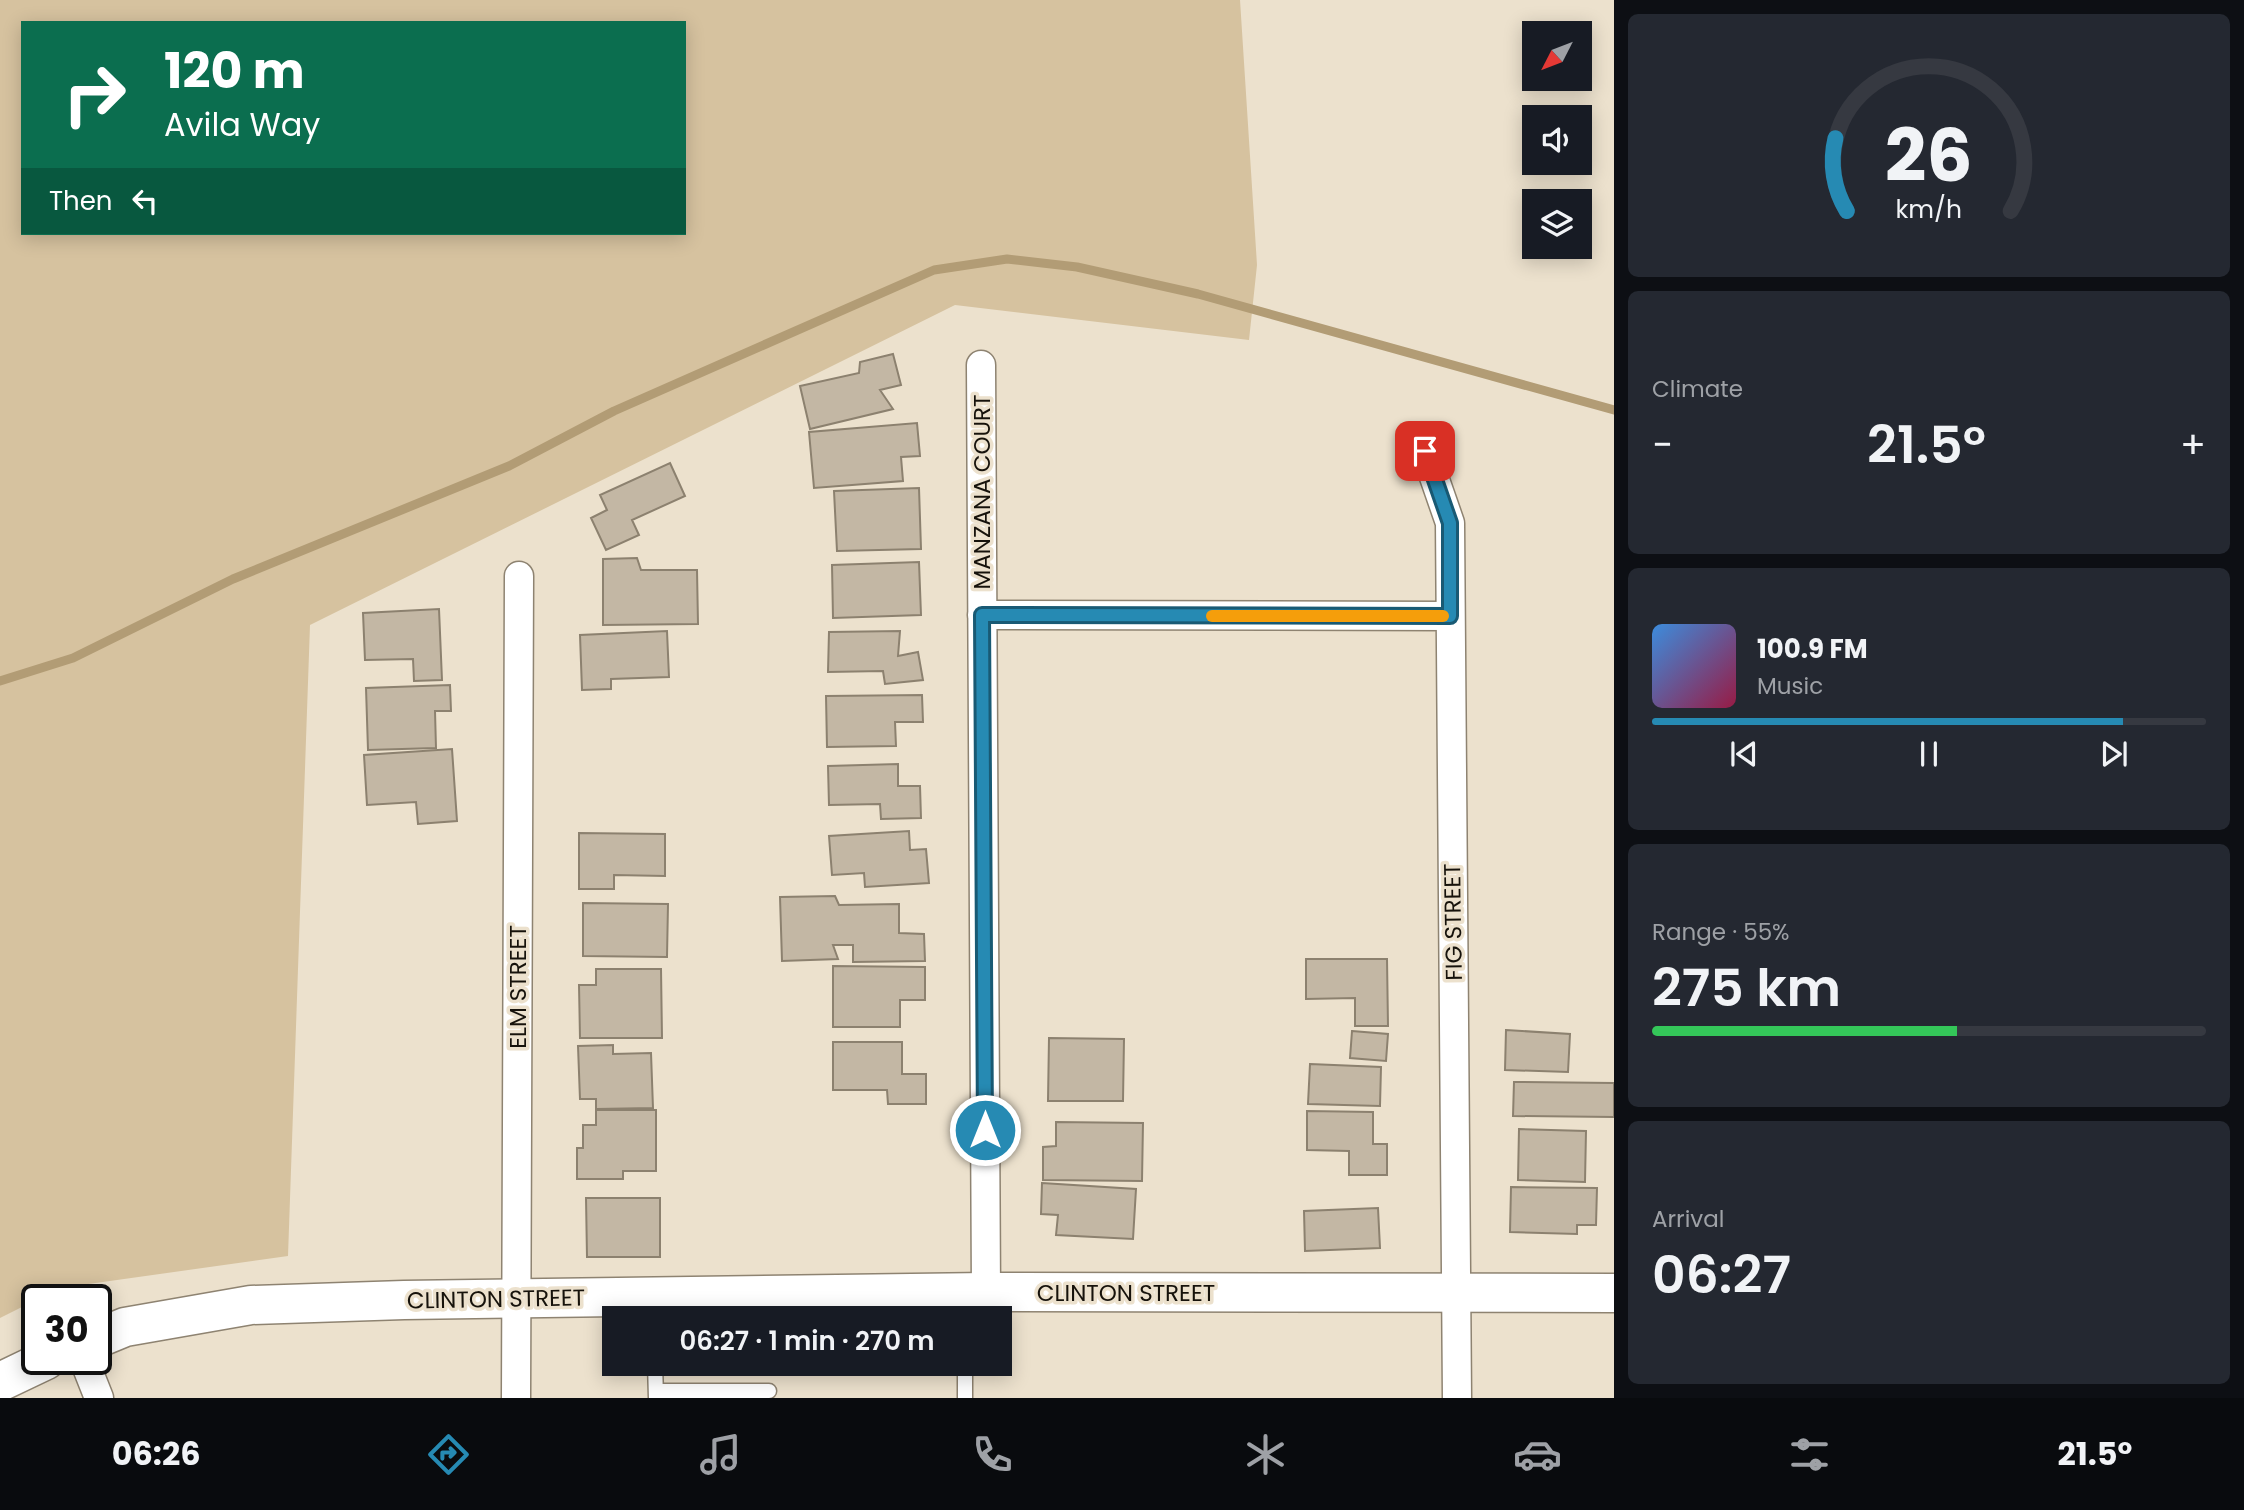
<!DOCTYPE html>
<html lang="en">
<head>
<meta charset="utf-8">
<style>
  :root { --surface:#171b24; --page:#242831; --text:#f1f3f6; --muted:#9ea1a6; --line:#363941; --accent:#268ab3 }
  body { margin:0; font-family:Poppins,sans-serif; background:var(--page); color:var(--text); height:100vh; display:flex; flex-direction:column; font-size:26px; white-space:nowrap }
  * { box-sizing:border-box; margin:0 }
  p { font-size:23px; color:var(--muted) }
  .icon { flex:none; width:38px; height:38px; fill:none; stroke:currentColor; stroke-width:2; stroke-linecap:round; stroke-linejoin:round }
  .map { position:relative; flex:1; overflow:hidden }
  .drawer { display:flex; flex-direction:column; gap:14px; padding:14px; background:#0d0f14; width:630px }
  .drawer>* { flex:none }
  .top-card { position:absolute; left:21px; top:21px; width:665px; height:214px; border-radius:0px; box-shadow:0 4px 18px #0003; background:#0b6e4f; color:#fff; overflow:hidden }
  .needle { width:46px; rotate:228deg }
  .tools { position:absolute; left:1522px; top:21px; display:grid; gap:14px }
  .tools a { display:grid; place-items:center; width:70px; height:70px; border-radius:0px; background:var(--surface); box-shadow:0 4px 18px #0003; font-size:35px }
  .speed { position:absolute; left:21px; top:1284px; display:flex; gap:14px; font-size:35px; font-weight:700; text-align:center }
  .speed>* { display:grid; place-content:center; width:91px; height:91px; border-radius:50%; background:var(--surface); box-shadow:0 4px 18px #0003; line-height:1 }
  .speed .limit { border:4px solid #111; border-radius:10px; background:#fff; color:#111 }
  .pin { position:absolute; display:grid; place-items:center; width:60px; height:60px; color:#fff; margin:-30px; border-radius:14px; box-shadow:0 4px 10px #0006 }
  .me { position:absolute; width:77px; margin:-38px; rotate:0deg; stroke-linejoin:round; filter:drop-shadow(0 0 5px #0008) }
  .turn { display:flex; align-items:center; gap:24px; height:147px; padding:0 28px; font-size:32px }
  .turn .icon { width:91px; height:91px; stroke-width:2.5 }
  .turn b { display:block; font-size:49px; line-height:60px }
  .then { display:flex; align-items:center; height:66px; padding:0 28px; background:#0003; gap:14px; font-size:26px }
  .big { font-size:52px; font-weight:600; line-height:1.1 }
  .drawer .widget { flex:1; display:flex; flex-direction:column; justify-content:center; gap:10px; min-width:0; padding:0 24px; border-radius:10px; background:var(--page) }
  .drawer .dial { align-items:center; gap:0 }
  .dial svg { height:182px; overflow:visible; fill:none; stroke:var(--line); stroke-width:7; stroke-linecap:round; text-anchor:middle }
  .dial text { fill:var(--text); stroke:none }
  .song { display:flex; align-items:center; gap:21px }
  .cover { width:84px; height:84px; border-radius:10px; background:linear-gradient(135deg,hsl(210 70% 55%),hsl(340 70% 35%)) }
  .played { height:7px; border-radius:4px; background:linear-gradient(90deg,var(--accent) 85%,var(--line) 85%) }
  .keys { display:flex; justify-content:space-around; direction:ltr }
  .heat { display:flex; justify-content:space-between; align-items:center; font-size:38px; direction:ltr }
  .charge { height:10px; border-radius:5px; background:linear-gradient(90deg,#34c759 55%,var(--line) 0) }
  .trip { position:absolute; left:602px; top:1306px; width:410px; height:70px; border-radius:0px; background:var(--surface); box-shadow:0 4px 18px #0003; font-weight:600; line-height:70px; text-align:center }
  .tabs { display:flex; height:112px; justify-content:space-around; align-items:center; background:#090b0e; color:var(--muted) }
  .tabs .icon { width:49px; height:49px }
  .tabs .current { color:var(--accent) }
  .tabs b { font-size:32px; color:var(--text) }
  main { display:flex; flex:1; min-height:0 }
  .map>svg:first-child { display:block }
  .green { fill:#d6c29f; fill-rule:evenodd }
  .lines { fill:none; stroke-linecap:round; stroke-linejoin:round }
  .stream { stroke:#b29c75; stroke-width:9 }
  .building { fill:#c3b7a4; stroke:#8c816f; stroke-width:2 }
  .lane-casing { stroke:#8e8371; stroke-width:17 }
  .street-casing { stroke:#8e8371; stroke-width:31 }
  .secondary-casing { stroke:#8e8371; stroke-width:41 }
  .lane { stroke:#fff; stroke-width:14 }
  .street { stroke:#fff; stroke-width:28 }
  .secondary { stroke:#fff; stroke-width:38 }
  .route-casing { stroke:#195a74; stroke-width:18 }
  .route { stroke:#268ab3; stroke-width:12 }
  .slow { stroke:#f59e0b; stroke-width:12 }
  .labels { text-anchor:middle; stroke-width:7; stroke-linejoin:round; paint-order:stroke }
  .street-label { font-size:23px; fill:#16120b; stroke:#ece1cd }
</style>
</head>
<body>
<main>
<div class="map">
<svg width="1614" height="1398" viewBox="0 0 1614 1398">
  <rect width="100%" height="100%" fill="#ece1cd"/>
  <!-- green -->
  <path class="green" d="M0 0H1240L1257 265 1249 340 955 305 310 625 288 1256 60 1288 0 1318ZM23 23H684V233H23Z"/>
  <g class="lines">
    <!-- stream -->
    <path class="stream" d="M0 681 73 658 233 579 509 466 614 411 934 270 1007 259 1077 267 1198 294 1614 410"/>
  </g>
  <!-- building -->
  <path class="building" d="M893 354 901 385 880 390 893 409 810 429 800 386 859 373 860 362Z
    M917 423 920 456 901 457 903 481 814 488 809 432Z
    M670 463 685 496 632 520 639 535 606 550 591 518 607 510 600 495Z
    M919 488 921 549 837 551 834 491Z
    M637 558 641 570H697L698 624 603 625V559Z
    M919 562 921 615 833 618 832 565Z
    M439 609 442 680 414 681 413 659 365 660 363 613Z
    M667 631 669 677 611 679V689L582 690 580 635Z
    M900 631 898 656 918 652 923 680 885 684 883 671 828 672 829 632Z
    M450 685 451 711H435L436 748 368 750 366 688Z
    M922 695 923 722H895L896 746 827 747 826 696Z
    M452 749 457 821 418 824 416 802 367 805 364 755Z
    M898 764V786H920L921 818 881 819 880 804 829 805 828 766Z
    M909 831 910 850 926 849 929 883 865 887 864 873 832 875 829 836Z
    M579 833 665 834V876L614 875V889H579Z
    M835 896 839 905 899 904V933L924 934 925 961 853 962V945H833L838 959 782 961 780 897Z
    M583 903 668 904 667 957 583 956Z
    M1306 959H1387L1388 1026H1355V998L1306 999Z
    M833 966 925 967V1000H900V1027H833Z
    M596 969H661L662 1038H580L579 985H596Z
    M1506 1030 1570 1034 1568 1072 1505 1070Z
    M1352 1031 1388 1034 1386 1061 1350 1058Z
    M1049 1038 1124 1039 1123 1101H1048Z
    M833 1042H902V1074H926V1104H888L887 1090H833Z
    M613 1045V1054L651 1053 653 1108 596 1109V1099H580L578 1046Z
    M1310 1064 1381 1067 1380 1106 1308 1104Z
    M1514 1082 1614 1083V1117L1513 1116Z
    M596 1110H656V1171H623V1179H577V1148H583V1125H596Z
    M1307 1111 1373 1112V1144H1387V1175H1349V1151L1307 1150Z
    M1056 1122 1143 1123 1142 1181 1043 1180V1147L1056 1146Z
    M1519 1129 1586 1131 1585 1182 1518 1180Z
    M1042 1183 1136 1189 1133 1239 1056 1235 1058 1215 1041 1214Z
    M1511 1187 1597 1188 1596 1225H1577V1234L1510 1232Z
    M586 1198H660V1257H587Z
    M1378 1208 1380 1248 1305 1251 1304 1211Z"/>
  <g class="lines">
    <!-- lane casing -->
    <g class="lane-casing">
      <path id="lane" d="M972 1318 985 1294
        M655 1363 656 1398
        M656 1391H769
        M965 1398V1363"/>
    </g>
    <!-- street casing -->
    <g class="street-casing">
      <path id="street" d="M981 365 986 1292
        M1425 451 1450 523 1457 1398
        M982 615 1450 616
        M84 1360 99 1398
        M516 1398 519 576"/>
    </g>
    <!-- secondary casing -->
    <g class="secondary-casing">
      <path id="secondary" d="M96 1339 125 1327 251 1305 404 1300 986 1292 1614 1293
        M0 1382 46 1360"/>
    </g>
    <!-- lane -->
    <use href="#lane" class="lane"/>
    <!-- street -->
    <use href="#street" class="street"/>
    <!-- secondary -->
    <use href="#secondary" class="secondary"/>
  </g>
  <g class="lines">
    <!-- route casing -->
    <g class="route-casing">
      <path id="route" d="M985 1130 982 615 1450 616V523L1425 451"/>
    </g>
    <!-- route -->
    <use href="#route" class="route"/>
    <!-- slow -->
    <path class="slow" d="M1212 616H1443"/>
  </g>
  <g class="labels">
    <!-- street labels -->
    <g class="street-label">
      <text transform="translate(982 492) rotate(-90)" y="8">MANZANA COURT</text>
      <text transform="translate(1453 922) rotate(-91)" y="8">FIG STREET</text>
      <text transform="translate(518 987) rotate(-90)" y="8">ELM STREET</text>
      <text x="1126" y="1301">CLINTON STREET</text>
      <text transform="translate(496 1299) rotate(-1)" y="8">CLINTON STREET</text>
    </g>
  </g>
</svg>
<div class="tools">
<a><svg class="needle" viewBox="-14 -14 28 28"><path d="M0-13l5 13h-10z" fill="#e53935"/><path d="M0 13l5-13h-10z" fill="#9ea1a6"/></svg></a>
<a><svg class="icon" aria-label="sound" viewBox="0 0 24 24"><path d="M4 9h4l5-4v14l-5-4H4zM17 9q2 3 0 6"/></svg></a>
<a><svg class="icon" aria-label="layers" viewBox="0 0 24 24"><path d="M12 4l9 5-9 5-9-5zM3 14l9 5 9-5"/></svg></a>
</div>
<div class="speed"><div class="limit">30</div></div>
<div class="pin" style="left:1425px;top:451px;background:#d93025"><svg class="icon" aria-label="arrive" viewBox="0 0 24 24"><path d="M6 21V4h12l-3 4 3 4H6"/></svg></div>
<svg class="me" style="left:985px;top:1130px" viewBox="-20 -20 40 40"><circle r="17" fill="#268ab3" stroke="#fff" stroke-width="3"/><path d="M0-11L8 9 0 5-8 9z" fill="#fff"/></svg>
<div class="trip">06:27 · 1 min · 270 m</div>
<div class="top-card">
<div class="turn"><svg class="icon" aria-label="right" viewBox="0 0 24 24"><path d="M7 20v-9h11M14 6l5 5-5 5"/></svg><div><b>120 m</b>Avila Way</div></div>
<div class="then">Then<svg class="icon" aria-label="left" viewBox="0 0 24 24"><path d="M17 20v-9H6M10 6l-5 5 5 5"/></svg></div>
</div>
</div>
<section class="drawer">
<div class="widget dial"><svg viewBox="0 0 100 80">
<path d="M14 69A42 42 0 1 1 86 69"/>
<path d="M14 69A42 42 0 0 1 9 37" stroke="#268ab3"/>
<text x="50" y="56" font-size="32" font-weight="700">26</text>
<text x="50" y="72" font-size="11">km/h</text>
</svg></div>
<div class="widget"><p>Climate</p>
<div class="heat"><a>−</a><b class="big">21.5°</b><a>+</a></div>
</div>
<div class="widget">
<div class="song"><i class="cover"></i><div><b>100.9 FM</b><p>Music</p></div></div>
<div class="played"></div>
<div class="keys"><svg class="icon" aria-label="previous" viewBox="0 0 24 24"><path d="M18 5L8 12l10 7zM5 5v14"/></svg><svg class="icon" aria-label="pause" viewBox="0 0 24 24"><path d="M8 5v14M16 5v14"/></svg><svg class="icon" aria-label="next" viewBox="0 0 24 24"><path d="M6 5l10 7-10 7zM19 5v14"/></svg></div>
</div>
<div class="widget"><p>Range · 55%</p><b class="big">275 km</b><div class="charge"></div></div>
<div class="widget"><p>Arrival</p><b class="big">06:27</b></div>
</section>
</main>
<nav class="tabs">
<b>06:26</b>
<svg class="icon current" aria-label="directions" viewBox="0 0 24 24"><path d="M12 3l9 9-9 9-9-9zM9 14v-3h6M13 9l2 2-2 2"/></svg>
<svg class="icon" aria-label="music" viewBox="0 0 24 24"><path d="M9 18V5l10-2v13"/><circle cx="6" cy="18" r="3"/><circle cx="16" cy="16" r="3"/></svg>
<svg class="icon" aria-label="phone" viewBox="0 0 24 24"><path d="M5 4h4l2 5-3 2q2 4 5 5l2-3 5 2v4C11 20 4 13 5 4z"/></svg>
<svg class="icon" aria-label="climate" viewBox="0 0 24 24"><path d="M12 3v18M4 7l16 10M4 17L20 7"/></svg>
<svg class="icon" aria-label="car" viewBox="0 0 24 24"><path d="M5 17H2v-5l4-1 3-4h7l3 4 3 1v5h-3M9 17h6M6 11h13"/><circle cx="7" cy="17" r="2"/><circle cx="17" cy="17" r="2"/></svg>
<svg class="icon" aria-label="filters" viewBox="0 0 24 24"><path d="M4 7h16M4 17h16"/><circle cx="9" cy="7" r="2"/><circle cx="15" cy="17" r="2"/></svg>
<b>21.5°</b>
</nav>
</body>
</html>
